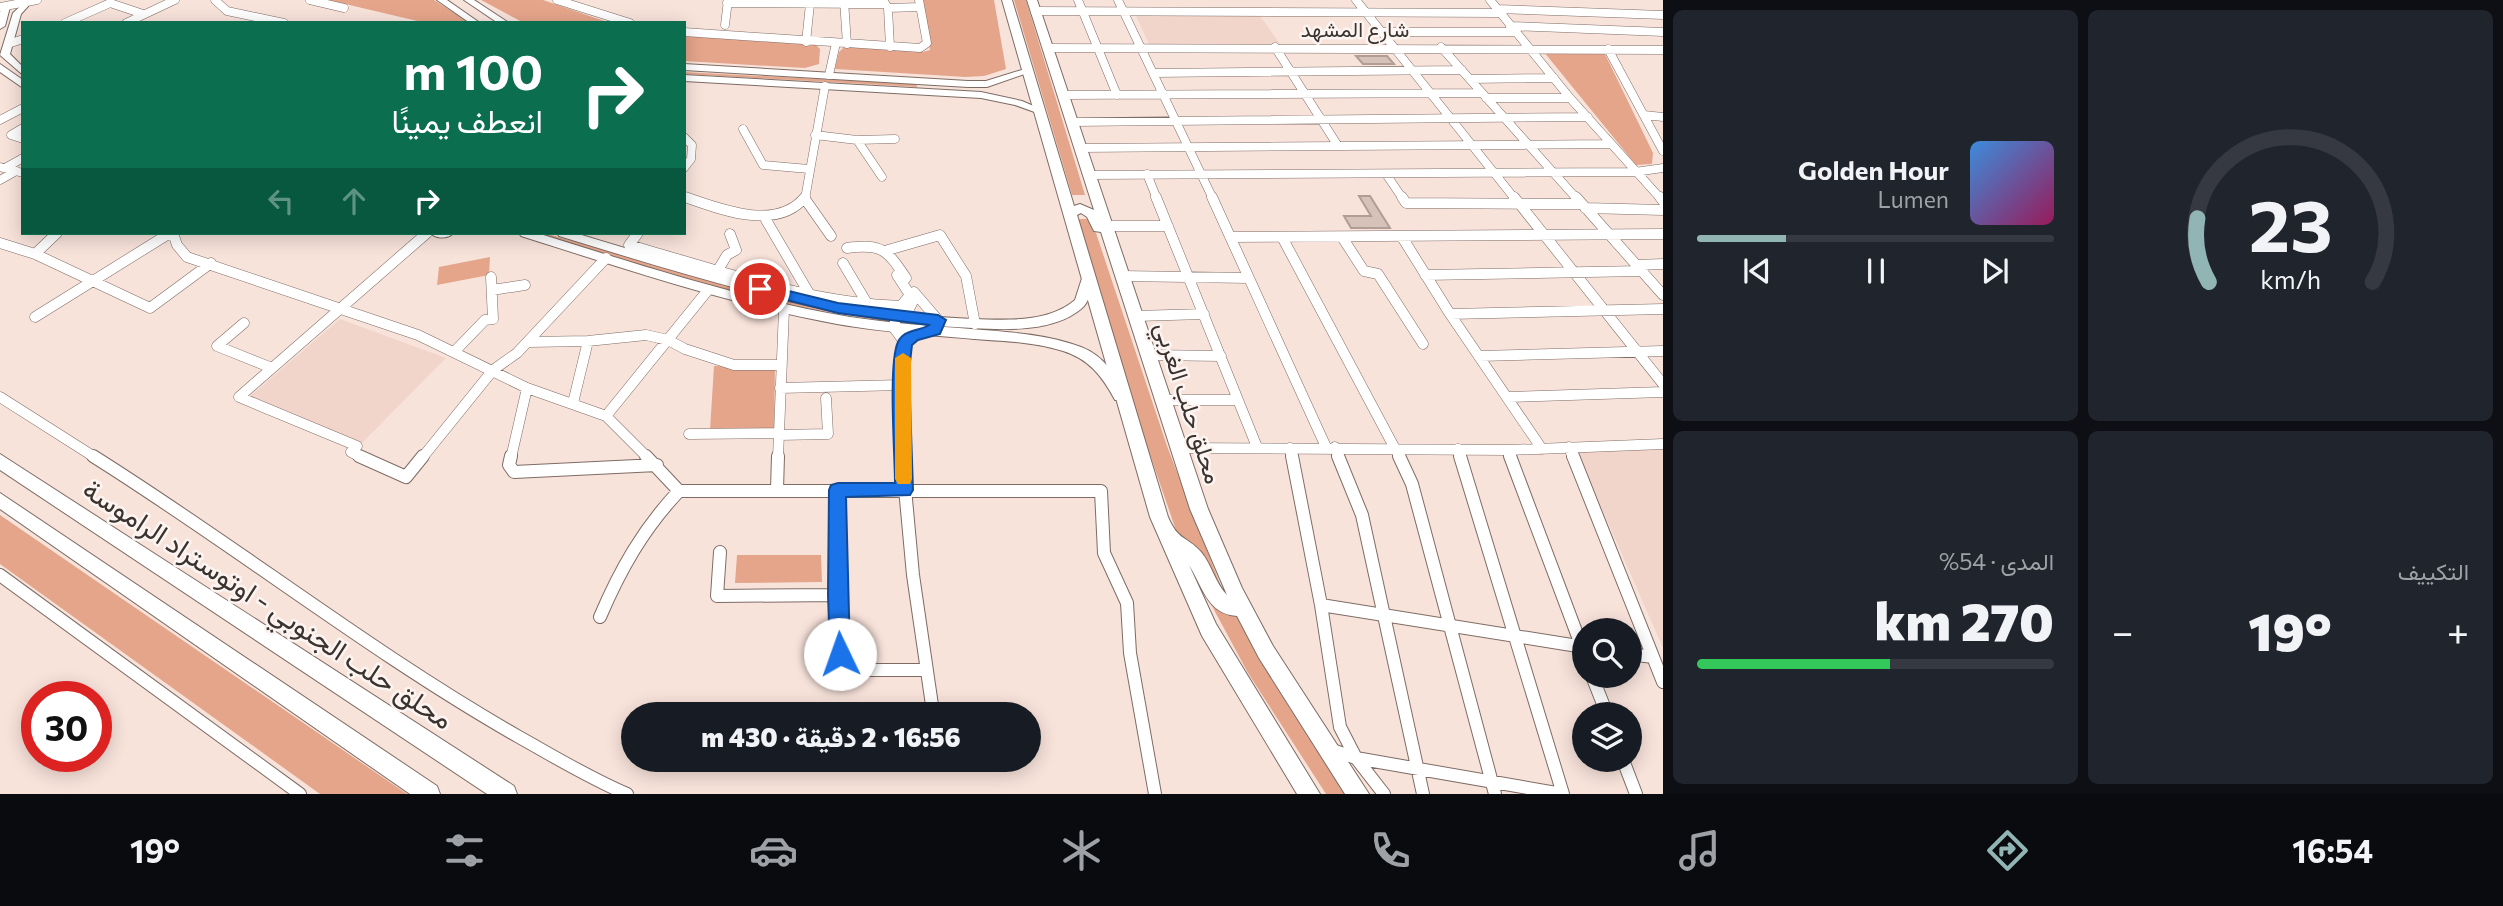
<!DOCTYPE html>
<html lang="ar">
<head>
<meta charset="utf-8">
<style>
  :root { --surface:#171b24; --page:#20242c; --text:#f1f3f6; --muted:#9ea1a6; --line:#363941; --accent:#91b4b4 }
  body { margin:0; font-family:Commissioner,Vazirmatn,sans-serif; background:var(--page); color:var(--text); direction:rtl; height:100vh; display:flex; flex-direction:column; font-size:26px; white-space:nowrap }
  * { box-sizing:border-box; margin:0 }
  p { font-size:23px; color:var(--muted) }
  .icon { flex:none; width:38px; height:38px; fill:none; stroke:currentColor; stroke-width:2; stroke-linecap:round; stroke-linejoin:round }
  .map { position:relative; flex:1; overflow:hidden; direction:ltr }
  .sheet { display:flex; flex-direction:column; gap:10px; padding:10px; background:#0d0f14; width:840px }
  .sheet>* { flex:none }
  .top-card { position:absolute; left:21px; top:21px; width:665px; height:214px; border-radius:0px; box-shadow:0 4px 18px #0003; direction:rtl; background:#0b6e4f; color:#fff; overflow:hidden }
  .controls { position:absolute; left:1572px; top:618px; display:grid; gap:14px }
  .controls a { display:grid; place-items:center; width:70px; height:70px; border-radius:50%; background:var(--surface); box-shadow:0 4px 18px #0003; font-size:35px }
  .speed { position:absolute; left:21px; top:681px; display:flex; gap:14px; font-size:35px; font-weight:700; text-align:center }
  .speed>* { display:grid; place-content:center; width:91px; height:91px; border-radius:50%; background:var(--surface); box-shadow:0 4px 18px #0003; line-height:1 }
  .speed .limit { border:10px solid #d22; background:#fff; color:#111 }
  .pin { position:absolute; display:grid; place-items:center; width:60px; height:60px; color:#fff; margin:-30px; border:4px solid #fff; border-radius:50%; box-shadow:0 2px 7px #0007 }
  .me { position:absolute; width:77px; margin:-38px; rotate:357deg; stroke-linejoin:round; filter:drop-shadow(0 0 5px #0008) }
  .turn { display:flex; align-items:center; gap:24px; height:147px; padding:0 28px; font-size:32px }
  .turn .icon { width:91px; height:91px; stroke-width:2.5 }
  .turn b { display:block; font-size:49px; line-height:60px }
  .lanes { display:flex; align-items:center; height:66px; padding:0 28px; background:#0003; justify-content:center; gap:35px; direction:ltr }
  .lanes .off { opacity:.35 }
  .big { font-size:52px; font-weight:800; line-height:1.1 }
  .sheet .widget { flex:1; display:flex; flex-direction:column; justify-content:center; gap:10px; min-width:0; padding:0 24px; border-radius:10px; background:var(--page) }
  .sheet .dial { align-items:center; gap:0 }
  .dial svg { height:182px; overflow:visible; fill:none; stroke:var(--line); stroke-width:7; stroke-linecap:round; text-anchor:middle }
  .dial text { fill:var(--text); stroke:none }
  .song { display:flex; align-items:center; gap:21px }
  .cover { width:84px; height:84px; border-radius:10px; background:linear-gradient(135deg,hsl(210 70% 55%),hsl(330 70% 35%)) }
  .played { height:7px; border-radius:4px; background:linear-gradient(90deg,var(--accent) 25%,var(--line) 25%) }
  .keys { display:flex; justify-content:space-around; direction:ltr }
  .heat { display:flex; justify-content:space-between; align-items:center; font-size:38px; direction:ltr }
  .charge { height:10px; border-radius:5px; background:linear-gradient(90deg,#34c759 54%,var(--line) 0) }
  .sheet .tiles { flex:1; display:grid; gap:10px; grid-template-columns:repeat(2,1fr) }
  .trip { position:absolute; left:621px; top:702px; width:420px; height:70px; border-radius:35px; background:var(--surface); box-shadow:0 4px 18px #0003; font-weight:800; line-height:70px; text-align:center; direction:rtl }
  .dock { display:flex; height:112px; justify-content:space-around; align-items:center; background:#090b0e; color:var(--muted) }
  .dock .icon { width:49px; height:49px }
  .dock .current { color:var(--accent) }
  .dock b { font-size:32px; color:var(--text) }
  main { display:flex; flex:1; min-height:0 }
  .map>svg:first-child { display:block }
  .built { fill:#f2d5ca }
  .green { fill:#e5a58b }
  .building { fill:#d6c2b9; stroke:#b19d96; stroke-width:2 }
  .lines { fill:none; stroke-linecap:round; stroke-linejoin:round }
  .minor-far2-casing { stroke:#7e6c64; stroke-width:9 }
  .minor-far1-casing { stroke:#7e6c64; stroke-width:11 }
  .minor-casing { stroke:#7e6c64; stroke-width:14 }
  .major-casing { stroke:#7e6c64; stroke-width:2 }
  .highway-casing { stroke:#7e6c64; stroke-width:2 }
  .minor-far2 { stroke:#fff; stroke-width:8 }
  .minor-far1 { stroke:#fff; stroke-width:10 }
  .minor { stroke:#fff; stroke-width:12 }
  .major { fill:#fff; fill-rule:evenodd }
  .highway { fill:#fff; fill-rule:evenodd }
  .route { fill:#1a73e8; stroke:#114b97; stroke-width:2 }
  .slow { fill:#f59e0b }
  .labels { text-anchor:middle; stroke-width:5; stroke-linejoin:round; paint-order:stroke }
  .far-street-label { font-size:21px; fill:#3a322e; stroke:#fcf4f0 }
  .street-label { font-size:24px; fill:#3a322e; stroke:#fcf4f0 }
  .near-street-label { font-size:28px; fill:#3a322e; stroke:#fcf4f0 }
</style>
</head>
<body>
<main>
<section class="sheet">
<div class="tiles">
<div class="widget dial"><svg viewBox="0 0 100 80">
<path d="M14 69A42 42 0 1 1 86 69"/>
<path d="M14 69A42 42 0 0 1 9 41" stroke="#91b4b4"/>
<text x="50" y="56" font-size="32" font-weight="700">23</text>
<text x="50" y="72" font-size="11">km/h</text>
</svg></div>
<div class="widget">
<div class="song"><i class="cover"></i><div><b>Golden Hour</b><p>Lumen</p></div></div>
<div class="played"></div>
<div class="keys"><svg class="icon" aria-label="previous" viewBox="0 0 24 24"><path d="M18 5L8 12l10 7zM5 5v14"/></svg><svg class="icon" aria-label="pause" viewBox="0 0 24 24"><path d="M8 5v14M16 5v14"/></svg><svg class="icon" aria-label="next" viewBox="0 0 24 24"><path d="M6 5l10 7-10 7zM19 5v14"/></svg></div>
</div>
<div class="widget"><p>التكييف</p>
<div class="heat"><a>−</a><b class="big">19°</b><a>+</a></div>
</div>
<div class="widget"><p>المدى · 54%</p><b class="big">270 km</b><div class="charge"></div></div>
</div>
</section>
<div class="map">
<svg width="1663" height="794" viewBox="0 0 1663 794">
  <rect width="100%" height="100%" fill="#f8e3db"/>
  <!-- built -->
  <path class="built" d="M1135 14H1259L1280 44H1149Z
    M340 319 446 358 362 443 249 397Z
    M1663 449V648L1577 452Z"/>
  <!-- green -->
  <path class="green" d="M328 0H434L470 23H426Z
    M481 0H543L610 23H524Z
    M922 0H994L1006 69 984 76 965 77 835 69 839 52 844 47 923 52 930 50Z
    M1014 0H1026L1085 195H1072Z
    M684 36 816 45 820 49 819 64 805 68 684 61Z
    M1544 52H1604L1653 153 1652 164 1636 165Z
    M684 72 915 84 918 87 684 74Z
    M1078 219H1087L1096 233 1167 446 1225 597 1177 533 1138 420Z
    M531 233H544L768 297 882 317 881 321 771 302Z
    M490 257 489 275 437 285 439 267Z
    M714 366 775 367 774 429 710 430Z
    M0 515 407 794H320L0 564Z
    M737 555H821L822 582 735 583Z
    M1191 567C1203 588 1211 610 1236 615L1257 656 1345 794H1326L1248 673Z"/>
  <!-- building -->
  <path class="building" d="M1356 56H1387L1394 64H1363Z
    M1359 196H1370L1390 228H1351L1344 216H1371Z"/>
  <g class="lines">
    <!-- minor-far2 casing -->
    <g class="minor-far2-casing">
      <path id="minor-far2" d="M215 0 227 11 284 23
        M310 0 344 8
        M557 0 630 23
        M844 0 847 44
        M883 0 888 8 890 47
        M1078 0 1117 95
        M1118 0 1213 199
        M1356 0 1515 199
        M1490 0 1570 98 1661 199
        M727 3 884 4
        M0 7 37 0
        M888 8 920 7
        M1497 9 1663 15
        M1035 11 1499 13
        M65 23 110 3 143 14
        M126 23 175 0
        M725 25 728 0
        M1510 26 1663 32
        M684 32 920 48 927 43 919 0
        M1382 32H1515
        M806 42 810 4
        M8 44 23 39
        M1275 47 1338 146
        M1441 47 1577 199
        M1047 48 1663 50
        M1608 49 1663 151
        M1154 73 1462 70
        M829 75 836 43
        M1470 79 1554 78
        M1063 95 1482 93
        M1486 98H1570
        M1644 115 1663 117
        M0 120 23 108
        M1072 122 1588 117
        M23 128 11 135 23 139
        M743 129 763 165 809 169
        M815 135 857 140 895 139
        M684 137 692 145 691 159 684 168
        M857 140 882 177
        M1080 148 1611 144
        M0 167 23 173
        M5 168 23 158
        M1147 174 1157 199
        M1386 174 1403 199
        M1089 175 1635 172 1663 168
        M0 180 16 171
        M684 197 690 199
        M805 199 825 86"/>
    </g>
    <!-- minor-far1 casing -->
    <g class="minor-far1-casing">
      <path id="minor-far1" d="M685 197C720 209 777 232 805 197
        M1156 197 1257 447
        M1212 197 1326 447
        M1402 197 1406 203 1581 204
        M1514 197 1663 384
        M1576 197 1663 295
        M1660 197 1663 201
        M805 199 831 236
        M1585 208 1663 210
        M768 216 766 220 810 295
        M1106 226H1168
        M57 233 35 254 150 308 211 263
        M173 233 177 245 187 257 418 335 527 388 606 416 648 458
        M638 233 629 245C718 270 808 303 901 306L910 295 897 275 903 274
        M1230 237 1663 234
        M1282 237 1400 458
        M1342 237 1364 271 1378 274 1423 344
        M1402 237 1450 314 1542 449
        M0 243 35 254
        M847 248C882 243 887 250 906 278
        M888 250 940 235 966 276 975 324
        M843 263 868 305
        M1636 265 1663 264
        M718 270 727 255 736 250 730 234
        M1425 275 1641 271
        M1122 276 1249 278
        M492 290 525 285
        M1450 314 1663 309
        M1136 316 1204 314
        M35 317 170 233
        M244 323 217 346 272 368
        M528 342 588 341 646 335 668 340 685 349 734 365H781
        M905 343 913 336 935 330 938 320 914 292
        M455 351 485 320 493 319 491 277
        M1149 355 1221 356
        M1480 356 1663 351
        M780 388 902 385
        M0 397 96 458
        M1509 397 1663 392
        M1165 400H1238
        M573 403 588 341
        M606 416 708 290
        M689 434 779 433
        M779 435 828 434 826 398
        M1335 447 1339 458
        M1569 447 1573 458
        M1177 448 1508 450 1663 444
        M1290 448 1292 458
        M1458 449 1461 458
        M1508 450 1511 458
        M363 458 351 452 357 446 239 397 427 233
        M422 458 493 370 517 353 606 258
        M511 458 527 388
        M778 458 784 309
        M902 458 901 387 905 343 894 328 896 316 909 309 916 295"/>
    </g>
    <!-- minor casing -->
    <g class="minor-casing">
      <path id="minor" d="M93 456C238 547 370 652 519 737 555 757 589 778 627 794
        M359 456 406 477 423 456
        M511 456 509 465 514 472 657 465
        M646 456 679 491H1101L1104 553 1127 603 1130 653 1155 794
        M902 456 913 575 933 712
        M1292 456 1321 605 1340 727 1356 758 1384 794
        M1338 456 1362 515 1423 794
        M1399 456 1412 484 1495 794
        M1460 456 1563 794
        M1510 456 1583 650
        M1573 456 1663 682
        M777 489 778 456
        M838 490 837 595 840 654 861 670H926
        M720 552 717 596 837 595
        M0 575 300 794
        M1321 605 1584 647
        M600 617C620 570 643 529 679 491
        M1629 654 1653 657
        M1592 676 1607 714
        M1332 750 1356 758 1562 794
        M1623 760 1636 794"/>
    </g>
    <!-- major casing -->
    <g class="major-casing">
      <path id="major" d="M27 0 31 3 21 14 10 54 23 67V75L0 55 13 13Z
        M437 0H447L480 23H470Z
        M464 0H474L509 23H498Z
        M6 4 10 7 5 26 0 29V12L3 5Z
        M0 64 23 80V88L0 72Z
        M684 64 968 81H986L1028 68 1033 71 987 87H968L684 70Z
        M684 75 981 92 1022 101 1045 111 1040 114 1015 105 981 98 684 81Z
        M431 233H453C449 239 435 239 431 233Z
        M519 233H537C640 265 743 299 850 317 890 323 931 326 971 329 1009 332 1046 334 1081 347 1104 356 1116 375 1127 396L1125 400H1115C1102 376 1089 359 1063 351 1034 342 1004 341 974 339 928 335 882 332 837 324 729 304 625 269 521 236Z
        M557 233H575C705 272 836 314 973 319 1007 320 1048 323 1075 300L1084 272 1088 271 1094 275C1092 286 1091 301 1081 309 1053 332 1007 330 973 328 831 322 694 277 559 236Z"/>
    </g>
    <!-- highway casing -->
    <g class="highway-casing">
      <path id="highway" d="M1002 0H1012L1074 206 1080 204 1094 210 1027 0H1037L1208 509 1242 588 1273 646 1369 794H1345L1259 658 1237 616C1207 614 1203 587 1189 565L1216 624 1320 794H1297L1202 636 1150 517ZM1081 213 1087 217 1094 231 1101 232 1190 509 1227 595C1215 583 1212 565 1201 552 1186 535 1179 542 1168 517L1077 215Z
        M0 454 514 786 517 794H487L0 470Z
        M0 493 437 786 440 794H410L0 509Z"/>
    </g>
    <!-- minor-far2 -->
    <use href="#minor-far2" class="minor-far2"/>
    <!-- minor-far1 -->
    <use href="#minor-far1" class="minor-far1"/>
    <!-- minor -->
    <use href="#minor" class="minor"/>
    <!-- major -->
    <use href="#major" class="major"/>
    <!-- highway -->
    <use href="#highway" class="highway"/>
  </g>
  <!-- route -->
  <path class="route" d="M760 284 838 303 938 315 946 320 940 334 918 340 912 345 909 371 913 490 910 495 846 497 850 654 847 660 840 663 833 660 830 654 828 595 829 490 831 485 838 483H895C895 455 888 363 898 342 904 329 921 331 929 325L838 313 755 292 753 289Z"/>
  <!-- slow -->
  <path class="slow" d="M903 353 911 358 912 479 910 484H898L895 479V358Z"/>
  <g class="labels">
    <!-- far-street labels -->
    <g class="far-street-label">
      <text x="1355" y="37">شارع المشهد</text>
    </g>
    <!-- street labels -->
    <g class="street-label">
      <text transform="translate(1188 403) rotate(72)" y="8">محلق حلب الغربي</text>
    </g>
    <!-- near-street labels -->
    <g class="near-street-label">
      <text transform="translate(268 604) rotate(33)" y="10">محلق حلب الجنوبي - اوتوستراد الراموسة</text>
    </g>
  </g>
</svg>
<div class="controls">
<a><svg class="icon" aria-label="search" viewBox="0 0 24 24"><circle cx="10" cy="10" r="6"/><path d="M15 15l6 6"/></svg></a>
<a><svg class="icon" aria-label="layers" viewBox="0 0 24 24"><path d="M12 4l9 5-9 5-9-5zM3 14l9 5 9-5"/></svg></a>
</div>
<div class="speed"><div class="limit">30</div></div>
<div class="pin" style="left:760px;top:289px;background:#d93025"><svg class="icon" aria-label="arrive" viewBox="0 0 24 24"><path d="M6 21V4h12l-3 4 3 4H6"/></svg></div>
<svg class="me" style="left:840px;top:654px" viewBox="-20 -20 40 40"><circle r="19" fill="#fff"/><path d="M0-13L10 11 0 6-10 11z" fill="#1a73e8"/></svg>
<div class="trip">16:56 · 2 دقيقة · 430 m</div>
<div class="top-card">
<div class="turn"><svg class="icon" aria-label="right" viewBox="0 0 24 24"><path d="M7 20v-9h11M14 6l5 5-5 5"/></svg><div><b>100 m</b>انعطف يمينًا</div></div>
<div class="lanes"><svg class="icon off" aria-label="left" viewBox="0 0 24 24"><path d="M17 20v-9H6M10 6l-5 5 5 5"/></svg><svg class="icon off" aria-label="ahead" viewBox="0 0 24 24"><path d="M12 20V5M6 11l6-6 6 6"/></svg><svg class="icon" aria-label="right" viewBox="0 0 24 24"><path d="M7 20v-9h11M14 6l5 5-5 5"/></svg></div>
</div>
</div>
</main>
<nav class="dock">
<b>16:54</b>
<svg class="icon current" aria-label="directions" viewBox="0 0 24 24"><path d="M12 3l9 9-9 9-9-9zM9 14v-3h6M13 9l2 2-2 2"/></svg>
<svg class="icon" aria-label="music" viewBox="0 0 24 24"><path d="M9 18V5l10-2v13"/><circle cx="6" cy="18" r="3"/><circle cx="16" cy="16" r="3"/></svg>
<svg class="icon" aria-label="phone" viewBox="0 0 24 24"><path d="M5 4h4l2 5-3 2q2 4 5 5l2-3 5 2v4C11 20 4 13 5 4z"/></svg>
<svg class="icon" aria-label="climate" viewBox="0 0 24 24"><path d="M12 3v18M4 7l16 10M4 17L20 7"/></svg>
<svg class="icon" aria-label="car" viewBox="0 0 24 24"><path d="M5 17H2v-5l4-1 3-4h7l3 4 3 1v5h-3M9 17h6M6 11h13"/><circle cx="7" cy="17" r="2"/><circle cx="17" cy="17" r="2"/></svg>
<svg class="icon" aria-label="filters" viewBox="0 0 24 24"><path d="M4 7h16M4 17h16"/><circle cx="9" cy="7" r="2"/><circle cx="15" cy="17" r="2"/></svg>
<b>19°</b>
</nav>
</body>
</html>
